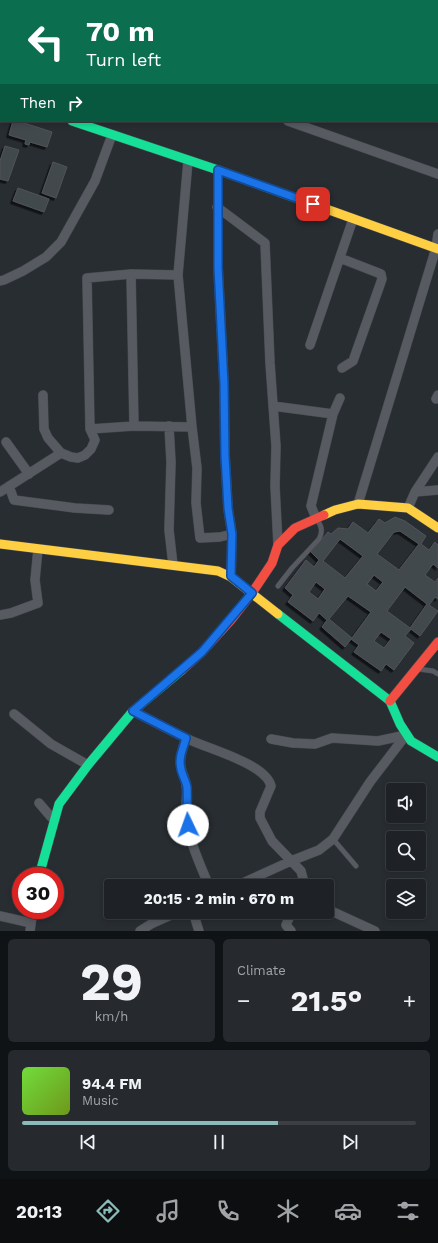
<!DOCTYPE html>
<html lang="en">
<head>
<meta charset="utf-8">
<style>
  :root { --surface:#1e2226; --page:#262a2e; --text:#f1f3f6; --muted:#a1a4a7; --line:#3c3f43; --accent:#8bbbb9 }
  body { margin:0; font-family:"Work Sans",sans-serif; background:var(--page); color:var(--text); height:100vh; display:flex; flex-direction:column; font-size:15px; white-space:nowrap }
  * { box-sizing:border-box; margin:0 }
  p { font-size:13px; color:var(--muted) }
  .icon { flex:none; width:22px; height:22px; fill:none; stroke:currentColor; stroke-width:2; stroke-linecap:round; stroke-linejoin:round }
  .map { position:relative; height:931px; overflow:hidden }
  .sheet { display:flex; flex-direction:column; gap:8px; padding:8px; background:#101315; flex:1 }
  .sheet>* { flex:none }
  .guide { position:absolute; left:0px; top:0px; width:438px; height:122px; box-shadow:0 2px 6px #0003,0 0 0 1px var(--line); background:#0b6e4f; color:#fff; overflow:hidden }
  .buttons { position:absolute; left:386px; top:783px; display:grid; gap:8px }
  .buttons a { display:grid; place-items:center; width:40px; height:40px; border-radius:4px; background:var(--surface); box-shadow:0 2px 6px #0003,0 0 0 1px var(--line); font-size:20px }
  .speed { position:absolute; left:12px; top:867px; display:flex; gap:8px; font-size:20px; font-weight:700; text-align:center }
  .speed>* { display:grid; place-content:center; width:52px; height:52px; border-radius:50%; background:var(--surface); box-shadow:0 2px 6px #0003,0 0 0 1px var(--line); line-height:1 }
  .speed .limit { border:6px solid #d22; background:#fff; color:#111 }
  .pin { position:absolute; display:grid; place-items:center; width:34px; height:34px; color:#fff; margin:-17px; border-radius:8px; box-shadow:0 2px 6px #0006 }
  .me { position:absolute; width:44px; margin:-22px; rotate:357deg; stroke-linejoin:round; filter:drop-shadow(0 0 3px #0008) }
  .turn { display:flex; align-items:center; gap:14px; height:84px; padding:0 20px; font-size:18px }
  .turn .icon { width:52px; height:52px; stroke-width:2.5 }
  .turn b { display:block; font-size:28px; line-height:34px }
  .then { display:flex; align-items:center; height:38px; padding:0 20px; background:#0003; gap:8px; font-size:15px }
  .big { font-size:30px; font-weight:700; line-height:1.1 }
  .sheet .card { flex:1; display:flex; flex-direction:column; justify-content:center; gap:6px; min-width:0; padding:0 14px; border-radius:6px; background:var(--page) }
  .sheet .dial { align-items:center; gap:0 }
  .dial b { font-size:52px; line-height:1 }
  .song { display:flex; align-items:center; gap:12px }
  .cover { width:48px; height:48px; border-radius:6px; background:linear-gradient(135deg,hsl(100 70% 55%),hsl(80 70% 35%)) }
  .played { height:4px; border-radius:2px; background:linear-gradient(90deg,var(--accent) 65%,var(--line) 65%) }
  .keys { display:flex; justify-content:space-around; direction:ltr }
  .heat { display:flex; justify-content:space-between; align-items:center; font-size:22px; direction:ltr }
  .sheet .tiles { flex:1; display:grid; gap:8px; grid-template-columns:1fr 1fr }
  .card:last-child { grid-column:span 2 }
  .trip { position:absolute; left:104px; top:879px; width:230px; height:40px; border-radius:4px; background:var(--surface); box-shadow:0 2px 6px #0003,0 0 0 1px var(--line); font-weight:700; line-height:40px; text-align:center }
  .tabs { display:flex; height:64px; justify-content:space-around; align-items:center; background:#0c0e0f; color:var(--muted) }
  .tabs .icon { width:28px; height:28px }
  .tabs .active { color:var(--accent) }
  .tabs b { font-size:18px; color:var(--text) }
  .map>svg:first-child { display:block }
  .building { fill:#43484d; stroke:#4f545a; fill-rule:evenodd; filter:url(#shadow) }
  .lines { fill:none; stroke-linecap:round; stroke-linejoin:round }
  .lane-casing { stroke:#45494f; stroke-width:5.5 }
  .street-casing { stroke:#45494f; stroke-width:10 }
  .fast-casing { stroke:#45494f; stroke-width:10 }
  .slow-casing { stroke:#45494f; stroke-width:10 }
  .jam-casing { stroke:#45494f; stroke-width:10 }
  .lane { stroke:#575b61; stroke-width:4.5 }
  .street { stroke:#575b61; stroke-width:9 }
  .fast { stroke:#16e098; stroke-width:9 }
  .slow { stroke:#ffcf43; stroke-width:9 }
  .jam { stroke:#f24e42; stroke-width:9 }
  .route-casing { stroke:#114b97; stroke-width:10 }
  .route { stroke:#1a73e8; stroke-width:7 }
</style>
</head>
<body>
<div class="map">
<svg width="438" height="931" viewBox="0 0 438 931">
  <defs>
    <filter id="shadow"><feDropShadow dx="-2.5" dy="2.5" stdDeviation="0" flood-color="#0009"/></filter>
  </defs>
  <rect width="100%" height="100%" fill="#282d32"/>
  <!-- building -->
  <path class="building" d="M368 0H406L405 1Z
    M0 65 1 66 0 82Z
    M13 121H18L52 132 47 147 30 142 29 145 25 144 26 140 9 135Z
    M5 146 19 150 8 181 0 179V161Z
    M53 162 67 167 56 198 42 193Z
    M18 188 49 199 44 212 13 201Z
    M395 517 405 521 426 536 421 544 429 550 435 542 438 545V568L433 564 425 575 435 582 438 578V599L435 597 429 605 438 611 420 636 411 629 405 636 414 643 394 670 386 664 381 671 354 652 359 645 351 639 345 647 322 627 327 620 319 613 313 621 288 602 293 595 285 588 306 560 314 567 319 560 311 552 328 532 331 534 338 528 348 529 353 522 368 533 379 519 385 523ZM400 531 419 544 399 570 377 554 394 532ZM340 539 363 556 345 578 323 561ZM374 575 383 582 376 591 367 584ZM316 582 325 589 318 599 309 592ZM405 587 427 604 410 628 387 611ZM348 596 371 612 352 638 329 619ZM381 632 391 639 384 648 374 641Z"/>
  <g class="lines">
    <!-- lane casing -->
    <g class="lane-casing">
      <path id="lane" d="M282 0 284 1
        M120 1 122 0
        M306 1 307 0
        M0 43 1 44
        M437 53 438 54
        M278 586 292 568 319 539C323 532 322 526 317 520
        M418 669 433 671 438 674
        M333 839 356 866"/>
    </g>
    <!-- street casing -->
    <g class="street-casing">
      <path id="street" d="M288 121 438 174
        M218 170V267L224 384 225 455 228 508 232 534
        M217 207 265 243 270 363 276 446 275 486 278 545
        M340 258 381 274 382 279 353 361 342 368
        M131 274 134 426
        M0 281 4 280 23 271 46 257 61 242 95 181 112 135
        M310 345 353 219
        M43 395 44 429 48 438 61 453 71 457 78 458 85 455 91 449 95 440 90 429 87 278 131 274 178 275
        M436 399 438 395
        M273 406 333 414
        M169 426 171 462 169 530 173 565
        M192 427 197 468 196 503 200 538 220 537 232 534 231 577
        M90 429 134 426 192 427 178 275 188 161
        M6 442 29 474
        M9 486 14 500 75 508 109 510
        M0 492 61 453
        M415 492 438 457
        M358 504 436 248 438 234
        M408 508 415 492 438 490
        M316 518 311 506 333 414 340 398
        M0 615 11 613 38 603 35 580 38 549
        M133 711C152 721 171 731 190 740 209 749 266 764 271 786L260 812V818L272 841 301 871 305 886
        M14 714 51 744 88 765
        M186 738C183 748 179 757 181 768 182 774 186 779 186 785 188 795 185 804 186 813 188 839 199 862 209 886
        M271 739 293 743 315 744 332 738 378 741 406 735
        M39 803 51 817 55 818
        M236 886 291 861 319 850 333 839 370 782 406 735
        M327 909 375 931
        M193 912 199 931
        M0 916 31 923
        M30 931 33 910
        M140 931 151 924 178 912
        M291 931 286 925 289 918 294 912"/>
    </g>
    <!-- fast casing -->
    <g class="fast-casing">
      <path id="fast" d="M72 121 218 170 304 201
        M278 614 390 701 400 724 411 741 438 757
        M39 876 59 804 88 765 133 711 182 670"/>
    </g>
    <!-- slow casing -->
    <g class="slow-casing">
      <path id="slow" d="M304 201 438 249
        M324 515 335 510 358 504 408 508 438 528
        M0 544 218 571 231 577 278 614"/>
    </g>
    <!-- jam casing -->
    <g class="jam-casing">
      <path id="jam" d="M0 95 1 96
        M182 670 202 652 231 620 252 593 272 563 278 545 295 528 324 515
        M390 701 438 642"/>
    </g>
    <!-- lane -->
    <use href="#lane" class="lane"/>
    <!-- street -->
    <use href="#street" class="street"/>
    <!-- fast -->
    <use href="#fast" class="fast"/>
    <!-- slow -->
    <use href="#slow" class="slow"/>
    <!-- jam -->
    <use href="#jam" class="jam"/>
  </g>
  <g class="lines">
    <!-- route casing -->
    <g class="route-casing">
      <path id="route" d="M188 825C186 812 188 800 187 787 186 781 182 775 181 769 178 758 183 749 186 738L133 711 202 652 252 593 231 576 232 534 228 508 225 456 224 384 218 267V170L313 204"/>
    </g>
    <!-- route -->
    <use href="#route" class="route"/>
  </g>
</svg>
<div class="buttons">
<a><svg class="icon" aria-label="sound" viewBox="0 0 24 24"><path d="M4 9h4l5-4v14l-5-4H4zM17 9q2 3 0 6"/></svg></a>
<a><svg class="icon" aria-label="search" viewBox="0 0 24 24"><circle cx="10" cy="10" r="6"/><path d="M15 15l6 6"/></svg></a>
<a><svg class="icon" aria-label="layers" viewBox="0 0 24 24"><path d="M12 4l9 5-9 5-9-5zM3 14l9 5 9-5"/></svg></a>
</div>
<div class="speed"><div class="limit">30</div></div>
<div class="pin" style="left:313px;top:204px;background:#d93025"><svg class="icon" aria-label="arrive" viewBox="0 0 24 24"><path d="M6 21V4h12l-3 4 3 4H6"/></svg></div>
<svg class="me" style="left:188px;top:825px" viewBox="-20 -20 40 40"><circle r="19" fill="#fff"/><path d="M0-13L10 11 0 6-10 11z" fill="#1a73e8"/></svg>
<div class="trip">20:15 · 2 min · 670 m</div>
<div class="guide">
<div class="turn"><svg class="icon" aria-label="left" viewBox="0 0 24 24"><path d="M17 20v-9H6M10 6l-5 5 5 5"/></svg><div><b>70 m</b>Turn left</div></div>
<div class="then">Then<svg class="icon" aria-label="right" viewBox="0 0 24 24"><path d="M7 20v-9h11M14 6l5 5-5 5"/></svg></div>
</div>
</div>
<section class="sheet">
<div class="tiles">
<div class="card dial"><b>29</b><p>km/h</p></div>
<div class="card"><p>Climate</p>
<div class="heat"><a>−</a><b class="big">21.5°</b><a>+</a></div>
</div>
<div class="card">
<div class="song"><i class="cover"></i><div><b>94.4 FM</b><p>Music</p></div></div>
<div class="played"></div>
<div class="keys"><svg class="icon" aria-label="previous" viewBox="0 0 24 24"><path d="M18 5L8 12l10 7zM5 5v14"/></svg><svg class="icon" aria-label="pause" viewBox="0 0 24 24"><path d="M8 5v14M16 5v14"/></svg><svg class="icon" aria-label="next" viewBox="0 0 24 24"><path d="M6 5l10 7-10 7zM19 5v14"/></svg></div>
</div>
</div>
</section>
<nav class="tabs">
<b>20:13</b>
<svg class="icon active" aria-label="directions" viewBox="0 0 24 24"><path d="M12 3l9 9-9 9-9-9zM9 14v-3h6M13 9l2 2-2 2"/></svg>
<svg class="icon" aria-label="music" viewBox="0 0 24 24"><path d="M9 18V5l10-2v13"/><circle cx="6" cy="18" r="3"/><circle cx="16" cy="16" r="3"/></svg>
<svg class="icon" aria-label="phone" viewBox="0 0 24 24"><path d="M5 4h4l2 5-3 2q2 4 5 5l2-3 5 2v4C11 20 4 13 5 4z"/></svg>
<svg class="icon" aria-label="climate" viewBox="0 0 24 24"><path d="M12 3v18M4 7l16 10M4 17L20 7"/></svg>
<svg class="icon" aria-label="car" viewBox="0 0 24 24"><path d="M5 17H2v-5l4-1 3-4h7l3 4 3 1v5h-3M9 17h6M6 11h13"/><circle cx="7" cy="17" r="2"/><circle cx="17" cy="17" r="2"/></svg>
<svg class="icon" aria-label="filters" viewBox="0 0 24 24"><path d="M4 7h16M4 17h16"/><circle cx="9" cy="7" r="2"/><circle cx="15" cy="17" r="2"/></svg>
</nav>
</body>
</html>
